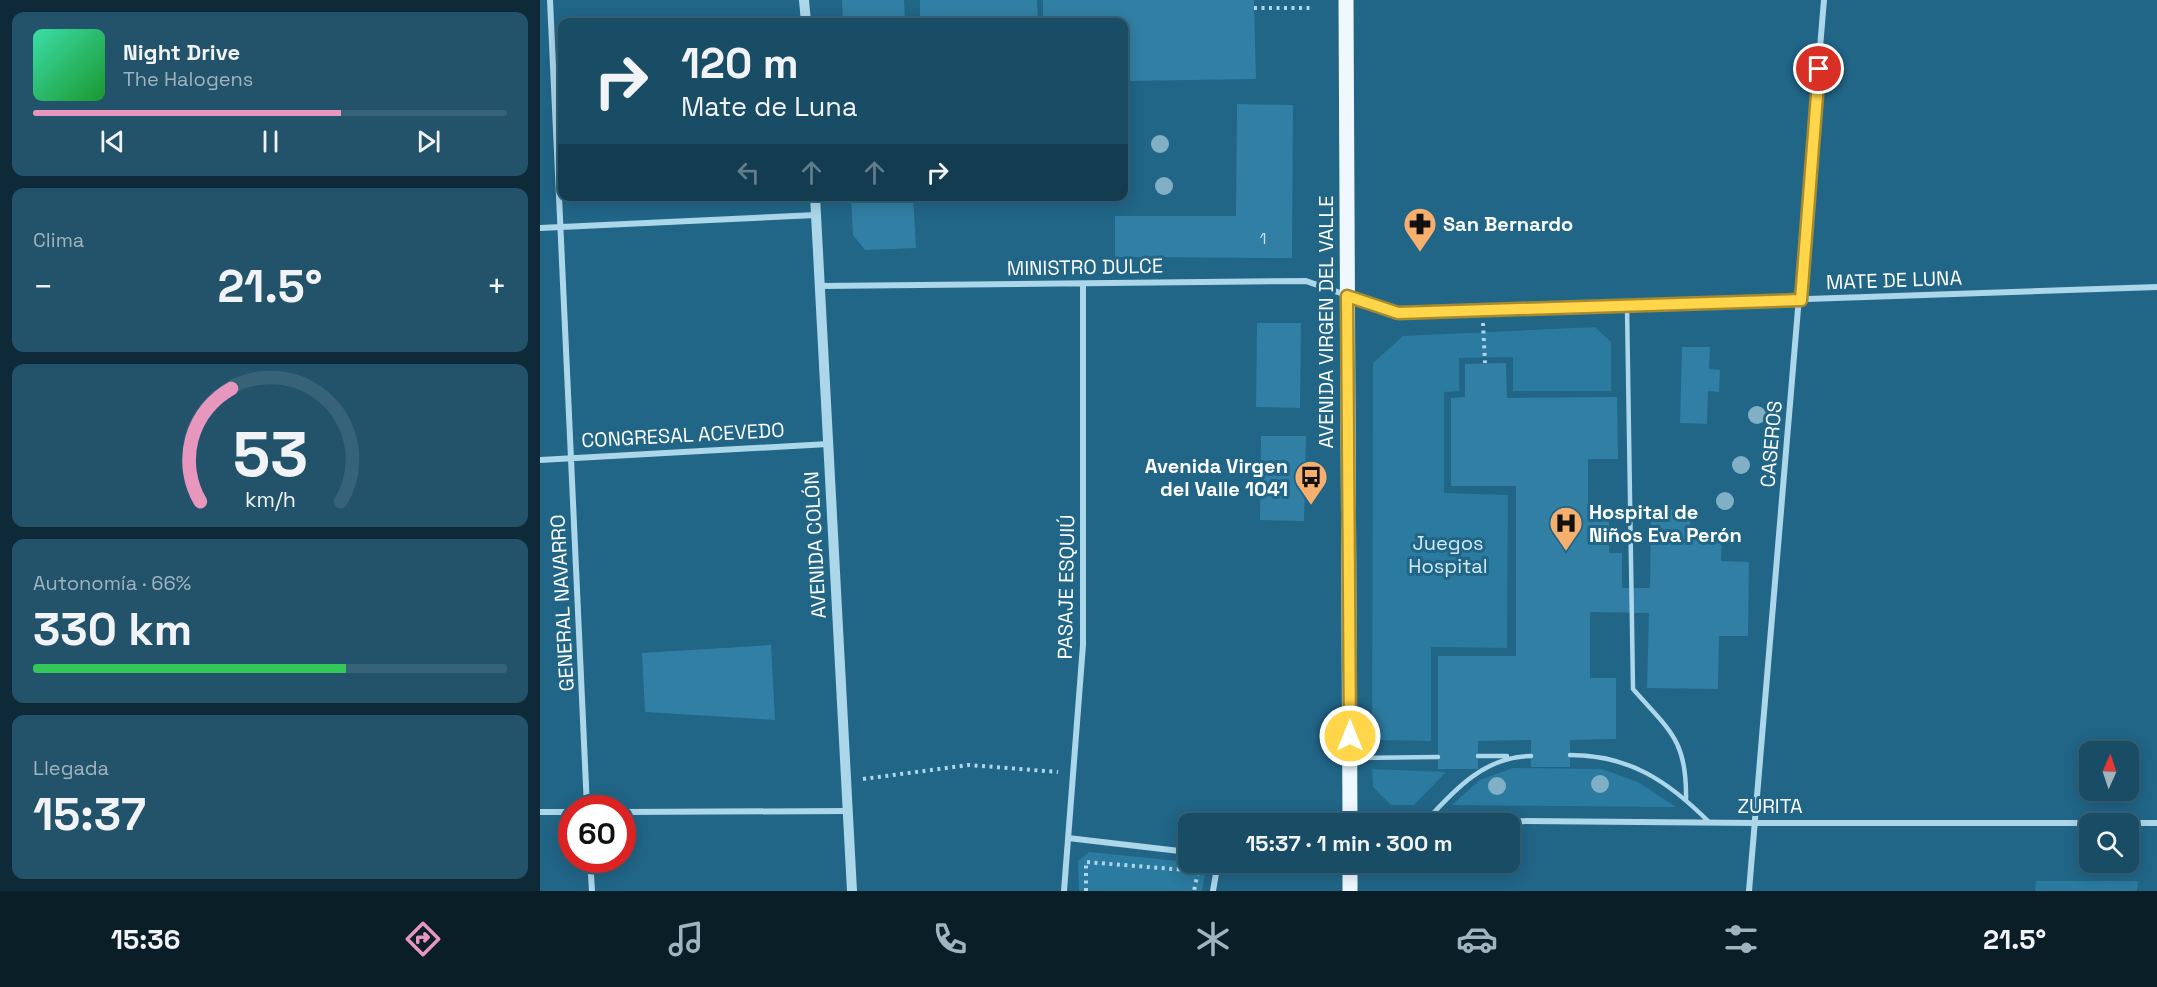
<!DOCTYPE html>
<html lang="es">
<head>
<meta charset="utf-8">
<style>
  :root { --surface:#194c65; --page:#22536b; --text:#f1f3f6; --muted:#9fb4bf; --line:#376379; --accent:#e797bd }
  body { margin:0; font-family:"Space Grotesk",sans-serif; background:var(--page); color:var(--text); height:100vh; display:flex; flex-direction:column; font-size:22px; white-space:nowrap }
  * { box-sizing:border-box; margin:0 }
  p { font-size:20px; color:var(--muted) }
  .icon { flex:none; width:33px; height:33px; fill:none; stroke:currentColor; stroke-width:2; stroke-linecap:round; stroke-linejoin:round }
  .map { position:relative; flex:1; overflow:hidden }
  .panel { display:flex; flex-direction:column; gap:12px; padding:12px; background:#0e2a38; width:540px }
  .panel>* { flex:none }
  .banner { position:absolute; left:18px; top:18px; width:570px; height:183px; border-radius:12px; box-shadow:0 3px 15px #0003,0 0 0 2px var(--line); background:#194c65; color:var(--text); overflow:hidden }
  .needle { width:39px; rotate:3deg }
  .buttons { position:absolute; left:1539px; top:741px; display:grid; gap:12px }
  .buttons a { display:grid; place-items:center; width:60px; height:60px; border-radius:12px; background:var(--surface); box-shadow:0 3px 15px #0003,0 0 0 2px var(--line); font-size:30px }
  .speed { position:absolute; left:18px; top:795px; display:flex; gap:12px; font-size:30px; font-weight:700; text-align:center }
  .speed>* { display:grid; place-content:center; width:78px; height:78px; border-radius:50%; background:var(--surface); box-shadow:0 3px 15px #0003,0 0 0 2px var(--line); line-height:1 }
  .speed .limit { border:9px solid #d22; background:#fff; color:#111 }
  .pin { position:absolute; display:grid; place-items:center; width:51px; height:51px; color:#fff; margin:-26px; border:3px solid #fff; border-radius:50%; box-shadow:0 2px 6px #0007 }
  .me { position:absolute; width:66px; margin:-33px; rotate:0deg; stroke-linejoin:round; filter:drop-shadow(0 0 4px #0008) }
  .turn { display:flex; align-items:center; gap:21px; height:126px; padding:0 24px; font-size:27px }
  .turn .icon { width:78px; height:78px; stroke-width:2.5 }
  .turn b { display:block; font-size:42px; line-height:51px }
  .lanes { display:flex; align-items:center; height:57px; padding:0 24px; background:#0003; justify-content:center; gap:30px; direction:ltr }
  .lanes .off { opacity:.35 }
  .big { font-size:45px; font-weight:700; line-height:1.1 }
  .panel .widget { flex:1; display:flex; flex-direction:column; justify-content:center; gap:9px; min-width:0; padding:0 21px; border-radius:12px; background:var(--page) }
  .panel .dial { align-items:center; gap:0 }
  .dial svg { height:156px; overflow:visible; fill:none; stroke:var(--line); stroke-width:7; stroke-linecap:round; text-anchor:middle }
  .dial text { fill:var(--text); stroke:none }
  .song { display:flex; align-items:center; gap:18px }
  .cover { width:72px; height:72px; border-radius:9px; background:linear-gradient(135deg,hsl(160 70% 55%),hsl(130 70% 35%)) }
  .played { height:6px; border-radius:3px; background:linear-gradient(90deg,var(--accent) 65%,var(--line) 65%) }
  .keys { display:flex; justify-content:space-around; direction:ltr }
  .heat { display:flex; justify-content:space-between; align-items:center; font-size:33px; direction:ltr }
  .charge { height:9px; border-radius:4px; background:linear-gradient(90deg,#34c759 66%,var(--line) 0) }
  .trip { position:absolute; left:638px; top:813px; width:342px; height:60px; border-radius:12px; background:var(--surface); box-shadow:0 3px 15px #0003,0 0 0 2px var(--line); font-weight:700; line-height:60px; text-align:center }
  .tab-bar { display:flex; height:96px; justify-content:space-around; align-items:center; background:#0a1e28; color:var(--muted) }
  .tab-bar .icon { width:42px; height:42px }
  .tab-bar .selected { color:var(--accent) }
  .tab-bar b { font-size:27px; color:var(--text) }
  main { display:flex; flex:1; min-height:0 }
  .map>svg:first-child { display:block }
  .green { fill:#2b7a9f }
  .building { fill:#317fa4 }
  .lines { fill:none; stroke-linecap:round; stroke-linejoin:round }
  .path { stroke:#acd6ea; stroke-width:4; stroke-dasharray:3 4.5; stroke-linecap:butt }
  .service { stroke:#acd6ea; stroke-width:4.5 }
  .minor { stroke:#acd6ea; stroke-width:6 }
  .tertiary { stroke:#acd6ea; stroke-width:10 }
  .primary { stroke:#eff8fe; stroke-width:15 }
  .tree { fill:#81afc5 }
  .route-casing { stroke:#a68a30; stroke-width:15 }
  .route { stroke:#ffd54a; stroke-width:10 }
  .labels { text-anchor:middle; stroke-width:6; stroke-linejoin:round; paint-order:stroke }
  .number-label { font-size:16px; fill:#ccdfe8 }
  .poi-label { font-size:20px; font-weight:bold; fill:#fff; stroke:#216587; text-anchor:start }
  .street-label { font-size:20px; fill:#fff; stroke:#216587 }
  .park-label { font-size:20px; fill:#d0ebf7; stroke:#216587 }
</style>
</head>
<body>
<main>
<section class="panel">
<div class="widget">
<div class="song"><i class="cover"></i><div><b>Night Drive</b><p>The Halogens</p></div></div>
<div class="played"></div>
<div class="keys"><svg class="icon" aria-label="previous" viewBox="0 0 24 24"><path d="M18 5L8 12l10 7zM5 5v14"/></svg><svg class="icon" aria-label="pause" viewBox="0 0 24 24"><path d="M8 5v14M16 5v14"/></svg><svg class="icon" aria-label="next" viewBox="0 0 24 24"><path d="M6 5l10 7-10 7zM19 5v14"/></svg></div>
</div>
<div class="widget"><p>Clima</p>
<div class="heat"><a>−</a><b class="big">21.5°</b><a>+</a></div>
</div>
<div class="widget dial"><svg viewBox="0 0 100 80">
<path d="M14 69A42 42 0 1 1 86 69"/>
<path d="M14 69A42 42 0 0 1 30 11" stroke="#e797bd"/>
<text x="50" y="56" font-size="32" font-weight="700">53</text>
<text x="50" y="72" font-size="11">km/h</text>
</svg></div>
<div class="widget"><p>Autonomía · 66%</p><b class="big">330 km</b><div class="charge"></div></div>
<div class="widget"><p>Llegada</p><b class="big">15:37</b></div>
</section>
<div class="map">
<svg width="1617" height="891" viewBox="0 0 1617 891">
  <rect width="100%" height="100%" fill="#216587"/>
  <!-- green -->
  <path class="green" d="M1055 327 1071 342V391H973V357L919 358V391L904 392V493L968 495 967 648 891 647V741L832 740 833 363 863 336Z
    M973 768 1062 769 1098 782 1136 807 912 805 940 780Z
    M832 769 906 772 874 805H851L833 787Z
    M549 852 659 863 665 873 662 891H539L538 861Z
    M1496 881H1598L1597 891H1495Z"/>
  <!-- building -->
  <path class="building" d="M302 0H364L365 22H303Z
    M380 0H497L498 22H380Z
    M503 0H714L716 79 584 81V22H503Z
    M697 104 753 105 752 258 575 257V216H696Z
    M311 196H373L376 248 325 250 313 235Z
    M717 323H761L760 408 716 407Z
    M1142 347H1170L1169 369 1180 370 1179 392 1168 391 1167 424 1140 423Z
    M966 363 967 398 1077 397 1078 459H1048V512H1069V553H1082V588H1110L1111 509H1150V536H1182L1181 561 1209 562 1208 636H1179L1178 689 1107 688 1109 613 1050 612V678H1076V739L1030 740V767H991V740L938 741V769H898V656H976V486H911V398L925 397V364Z
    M721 436H766L764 521 720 520Z
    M231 645 235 720 105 712 102 653Z"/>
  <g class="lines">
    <!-- path -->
    <path class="path" d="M714 8H770
      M943 323 945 363
      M1069 531H1078
      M323 779 429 765 518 772
      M546 891V862L658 871 654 891"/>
    <!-- service -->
    <path class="service" d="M1087 306 1093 689C1130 731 1147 740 1146 799
      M1030 755C1089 755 1128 781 1169 822
      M938 756H967
      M814 758 898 757
      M887 820C915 789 946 756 991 756"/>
    <!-- minor -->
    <path class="minor" d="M10 0 47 808
      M0 228 276 215
      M280 286 766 281 858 313 1617 287
      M0 460 288 444
      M0 812H32
      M82 812 307 811
      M843 824 849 820 1214 823H1617
      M528 838 648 852
      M50 860 52 891
      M753 862H774
      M524 891 543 645V284
      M673 891 678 862
      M1209 891 1284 0"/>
    <!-- tertiary -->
    <path class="tertiary" d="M264 0 266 22
      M275 196 312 891"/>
    <!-- primary -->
    <path class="primary" d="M806 0 810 824
      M810 891V862"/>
  </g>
  <!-- trees -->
  <g class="tree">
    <circle cx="620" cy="144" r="9"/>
    <circle cx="624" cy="186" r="9"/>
    <circle cx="1217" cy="415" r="9"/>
    <circle cx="1201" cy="465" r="9"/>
    <circle cx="1185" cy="501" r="9"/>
    <circle cx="1060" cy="784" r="9"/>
    <circle cx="957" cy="786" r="9"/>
  </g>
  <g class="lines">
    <!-- route casing -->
    <g class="route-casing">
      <path id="route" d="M810 736 807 296 858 313 1261 300 1279 69"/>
    </g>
    <!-- route -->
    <use href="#route" class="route"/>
  </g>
  <!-- icons -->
  <defs>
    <g id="pharmacy-pin" transform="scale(1.725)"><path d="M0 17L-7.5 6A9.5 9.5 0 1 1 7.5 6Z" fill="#f6af6d" stroke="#216587"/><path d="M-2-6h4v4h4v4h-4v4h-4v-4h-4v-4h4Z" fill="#111"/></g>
    <g id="bus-pin" transform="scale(1.725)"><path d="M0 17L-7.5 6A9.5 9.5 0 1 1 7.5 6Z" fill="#f6af6d" stroke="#216587"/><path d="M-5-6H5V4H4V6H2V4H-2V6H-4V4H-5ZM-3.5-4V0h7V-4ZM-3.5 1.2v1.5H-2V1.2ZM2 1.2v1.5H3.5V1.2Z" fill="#111"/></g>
    <g id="hospital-pin" transform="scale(1.725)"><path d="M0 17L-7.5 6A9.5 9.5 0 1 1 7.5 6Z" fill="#f6af6d" stroke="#216587"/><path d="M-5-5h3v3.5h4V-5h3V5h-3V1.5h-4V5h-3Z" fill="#111"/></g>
  </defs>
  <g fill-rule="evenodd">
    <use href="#pharmacy-pin" x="880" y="224"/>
    <use href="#bus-pin" x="771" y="477"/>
    <use href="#hospital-pin" x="1026" y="523"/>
  </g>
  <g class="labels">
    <!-- number labels -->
    <g class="number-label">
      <text x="723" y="244">1</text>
    </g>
    <!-- poi labels -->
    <g class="poi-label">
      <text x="903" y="231">San Bernardo</text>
      <text x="748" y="473" text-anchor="end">Avenida Virgen<tspan x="748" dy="23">del Valle 1041</tspan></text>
      <text x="1049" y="519">Hospital de<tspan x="1049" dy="23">Niños Eva Perón</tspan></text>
    </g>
    <!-- street labels -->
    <g class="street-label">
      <text transform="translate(545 267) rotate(-1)" y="7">MINISTRO DULCE</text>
      <text transform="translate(1354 280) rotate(-2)" y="7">MATE DE LUNA</text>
      <text transform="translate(786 322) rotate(-90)" y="7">AVENIDA VIRGEN DEL VALLE</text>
      <text transform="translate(143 435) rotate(-3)" y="7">CONGRESAL ACEVEDO</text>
      <text transform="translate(1231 444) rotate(-85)" y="7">CASEROS</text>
      <text transform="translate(275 545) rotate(-93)" y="7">AVENIDA COLÓN</text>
      <text transform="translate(526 587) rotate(-89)" y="7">PASAJE ESQUIÚ</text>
      <text transform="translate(22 603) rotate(-93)" y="7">GENERAL NAVARRO</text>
      <text x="1230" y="813">ZURITA</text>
    </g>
    <!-- park labels -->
    <g class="park-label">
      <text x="908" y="550">Juegos<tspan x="908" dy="23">Hospital</tspan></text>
    </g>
  </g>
</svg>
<div class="buttons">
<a><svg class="needle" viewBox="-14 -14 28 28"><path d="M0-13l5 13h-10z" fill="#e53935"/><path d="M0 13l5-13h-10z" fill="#9fb4bf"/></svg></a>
<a><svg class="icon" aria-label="search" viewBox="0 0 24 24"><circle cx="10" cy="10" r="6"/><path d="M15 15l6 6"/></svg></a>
</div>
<div class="speed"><div class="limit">60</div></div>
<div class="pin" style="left:1279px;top:69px;background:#d93025"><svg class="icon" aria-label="arrive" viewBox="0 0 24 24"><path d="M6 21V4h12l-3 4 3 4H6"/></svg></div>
<svg class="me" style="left:810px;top:736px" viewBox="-20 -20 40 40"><circle r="17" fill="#ffd54a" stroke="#fff" stroke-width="3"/><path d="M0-11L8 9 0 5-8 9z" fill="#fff"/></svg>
<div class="trip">15:37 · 1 min · 300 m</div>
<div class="banner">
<div class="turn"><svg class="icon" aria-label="right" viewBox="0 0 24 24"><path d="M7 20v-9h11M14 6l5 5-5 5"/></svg><div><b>120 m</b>Mate de Luna</div></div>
<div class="lanes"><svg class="icon off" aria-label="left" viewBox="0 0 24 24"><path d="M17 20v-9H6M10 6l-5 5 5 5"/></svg><svg class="icon off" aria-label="ahead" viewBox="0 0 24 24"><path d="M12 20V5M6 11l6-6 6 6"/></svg><svg class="icon off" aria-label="ahead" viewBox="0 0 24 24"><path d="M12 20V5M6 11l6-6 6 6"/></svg><svg class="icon" aria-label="right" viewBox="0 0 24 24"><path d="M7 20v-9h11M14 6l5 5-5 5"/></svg></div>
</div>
</div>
</main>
<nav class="tab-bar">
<b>15:36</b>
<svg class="icon selected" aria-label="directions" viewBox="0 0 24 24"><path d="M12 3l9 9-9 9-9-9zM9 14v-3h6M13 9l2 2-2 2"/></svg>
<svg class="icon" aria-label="music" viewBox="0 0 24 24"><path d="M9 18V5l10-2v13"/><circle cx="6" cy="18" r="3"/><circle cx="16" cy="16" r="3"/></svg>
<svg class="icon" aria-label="phone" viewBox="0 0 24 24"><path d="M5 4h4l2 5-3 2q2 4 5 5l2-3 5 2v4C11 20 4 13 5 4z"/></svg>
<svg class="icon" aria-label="climate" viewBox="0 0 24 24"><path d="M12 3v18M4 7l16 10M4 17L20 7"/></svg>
<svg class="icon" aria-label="car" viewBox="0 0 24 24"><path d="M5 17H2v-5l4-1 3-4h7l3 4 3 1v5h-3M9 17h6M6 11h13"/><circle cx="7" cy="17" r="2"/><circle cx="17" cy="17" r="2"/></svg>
<svg class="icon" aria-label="filters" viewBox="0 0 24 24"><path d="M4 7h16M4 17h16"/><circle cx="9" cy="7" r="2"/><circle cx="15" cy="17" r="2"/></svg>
<b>21.5°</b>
</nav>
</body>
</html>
